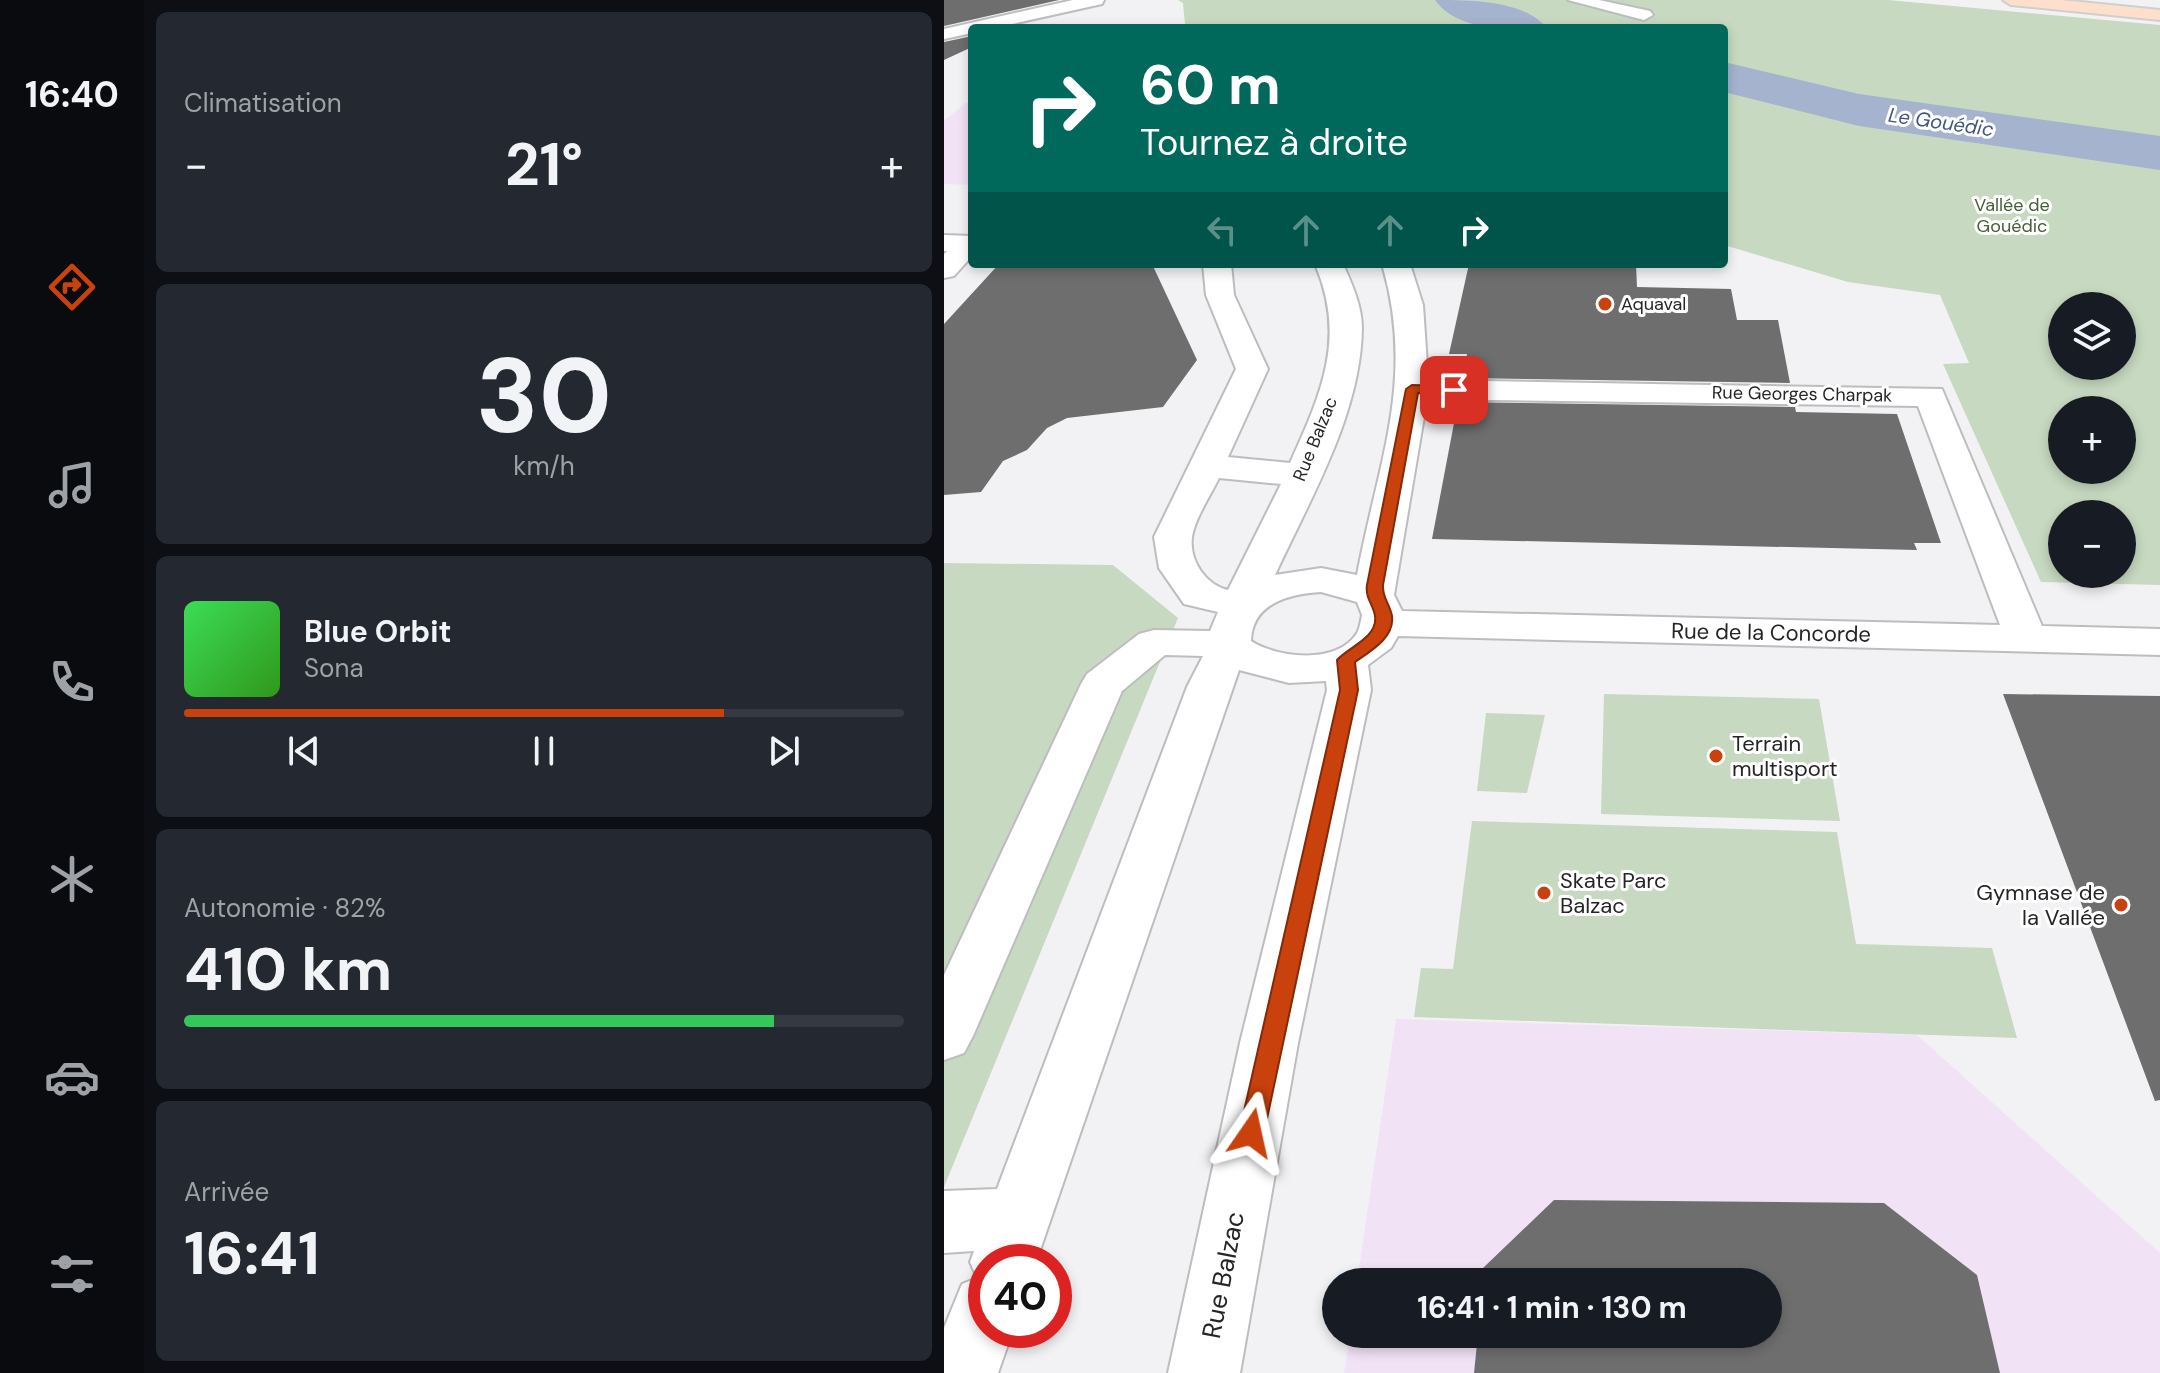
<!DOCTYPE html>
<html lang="fr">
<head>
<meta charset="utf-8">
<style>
  :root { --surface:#171b24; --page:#242831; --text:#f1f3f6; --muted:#9ea1a6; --line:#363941; --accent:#c9410d }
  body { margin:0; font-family:"DM Sans",sans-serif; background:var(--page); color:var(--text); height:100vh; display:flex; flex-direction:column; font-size:30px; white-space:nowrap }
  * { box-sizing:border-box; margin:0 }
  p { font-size:26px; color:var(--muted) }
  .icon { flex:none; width:44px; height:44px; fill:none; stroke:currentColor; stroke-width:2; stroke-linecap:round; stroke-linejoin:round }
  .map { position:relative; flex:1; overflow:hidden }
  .sheet { display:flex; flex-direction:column; gap:12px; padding:12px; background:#0d0f14; width:800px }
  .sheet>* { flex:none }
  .guide { position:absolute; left:24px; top:24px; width:760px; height:244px; border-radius:8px; box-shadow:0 4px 12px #0003; background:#00695c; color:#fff; overflow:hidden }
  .fabs { position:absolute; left:1104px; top:292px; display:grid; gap:16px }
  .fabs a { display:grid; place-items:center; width:88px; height:88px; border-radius:50%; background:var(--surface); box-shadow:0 4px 12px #0003; font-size:40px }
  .speed { position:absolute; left:24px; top:1244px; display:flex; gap:16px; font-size:40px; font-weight:700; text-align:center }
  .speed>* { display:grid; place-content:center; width:104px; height:104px; border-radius:50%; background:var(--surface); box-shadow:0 4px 12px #0003; line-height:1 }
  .speed .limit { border:12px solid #d22; background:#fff; color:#111 }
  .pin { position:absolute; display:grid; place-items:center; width:68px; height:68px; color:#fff; margin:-34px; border-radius:16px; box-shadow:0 4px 12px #0006 }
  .me { position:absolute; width:88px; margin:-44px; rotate:11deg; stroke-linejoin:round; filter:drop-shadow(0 0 6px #0008) }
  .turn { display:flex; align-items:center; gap:28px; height:168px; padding:0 40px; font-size:36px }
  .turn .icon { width:104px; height:104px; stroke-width:2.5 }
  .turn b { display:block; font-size:56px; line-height:68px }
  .lanes { display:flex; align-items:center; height:76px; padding:0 40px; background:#0003; justify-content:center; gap:40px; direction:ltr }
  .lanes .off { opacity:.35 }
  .big { font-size:60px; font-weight:700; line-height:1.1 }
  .sheet .tile { flex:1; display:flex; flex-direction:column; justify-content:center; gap:12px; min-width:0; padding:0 28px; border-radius:12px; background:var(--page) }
  .sheet .dial { align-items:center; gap:0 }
  .dial b { font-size:104px; line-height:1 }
  .song { display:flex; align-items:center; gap:24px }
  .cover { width:96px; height:96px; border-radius:12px; background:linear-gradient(135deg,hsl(130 70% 55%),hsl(110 70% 35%)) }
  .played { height:8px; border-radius:4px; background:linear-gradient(90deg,var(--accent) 75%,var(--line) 75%) }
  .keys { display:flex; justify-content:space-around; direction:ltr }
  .heat { display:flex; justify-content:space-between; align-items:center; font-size:44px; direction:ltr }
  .charge { height:12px; border-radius:6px; background:linear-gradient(90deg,#34c759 82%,var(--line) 0) }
  .trip { position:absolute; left:378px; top:1268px; width:460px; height:80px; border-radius:40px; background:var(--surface); box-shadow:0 4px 12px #0003; font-weight:700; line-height:80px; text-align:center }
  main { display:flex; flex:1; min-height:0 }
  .tabs { display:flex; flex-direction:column; width:144px; justify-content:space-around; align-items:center; background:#090b0e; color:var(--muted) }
  .tabs .icon { width:56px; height:56px }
  .tabs .active { color:var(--accent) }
  .tabs b { font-size:36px; color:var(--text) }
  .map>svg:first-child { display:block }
  .education { fill:#f1e2f6 }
  .green { fill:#c7d9c0; fill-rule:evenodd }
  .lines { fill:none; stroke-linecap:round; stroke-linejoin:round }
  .river { fill:#a6b3ce; fill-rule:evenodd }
  .building { fill:#6e6e6f }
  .minor-casing { stroke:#bdbdbf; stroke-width:4 }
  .major-casing { stroke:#cfcfcf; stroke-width:4 }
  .minor { fill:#fff; fill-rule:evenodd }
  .major { fill:#fedfcb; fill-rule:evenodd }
  .route { fill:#c9410d; stroke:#832a08; stroke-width:2 }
  .poi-dot { fill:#c9410d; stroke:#fff; stroke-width:3 }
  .labels { text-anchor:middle; stroke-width:6; stroke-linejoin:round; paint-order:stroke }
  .far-park-label { font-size:18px; fill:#446037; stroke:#fff }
  .far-poi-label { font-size:18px; fill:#252525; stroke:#fff; text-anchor:start }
  .far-street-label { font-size:18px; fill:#252525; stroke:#fff }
  .far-water-label { font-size:20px; font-style:italic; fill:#43567e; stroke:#fff }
  .street-label { font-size:22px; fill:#252525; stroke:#fff }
  .poi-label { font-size:22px; fill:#252525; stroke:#fff; text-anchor:start }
  .near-street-label { font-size:26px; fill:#252525; stroke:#fff }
</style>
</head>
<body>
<main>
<nav class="tabs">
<b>16:40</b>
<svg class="icon active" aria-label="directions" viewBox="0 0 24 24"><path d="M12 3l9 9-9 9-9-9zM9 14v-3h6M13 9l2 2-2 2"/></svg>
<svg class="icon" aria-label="music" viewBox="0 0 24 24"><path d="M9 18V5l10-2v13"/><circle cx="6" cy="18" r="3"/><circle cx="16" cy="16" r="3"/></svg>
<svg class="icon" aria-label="phone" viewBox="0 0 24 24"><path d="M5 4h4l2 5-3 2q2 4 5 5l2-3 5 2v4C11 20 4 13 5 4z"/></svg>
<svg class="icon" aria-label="climate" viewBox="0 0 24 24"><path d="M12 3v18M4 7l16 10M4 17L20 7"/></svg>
<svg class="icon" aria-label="car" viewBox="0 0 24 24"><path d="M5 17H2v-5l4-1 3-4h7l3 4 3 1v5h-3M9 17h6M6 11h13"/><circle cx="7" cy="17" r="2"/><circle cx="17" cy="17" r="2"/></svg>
<svg class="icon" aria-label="filters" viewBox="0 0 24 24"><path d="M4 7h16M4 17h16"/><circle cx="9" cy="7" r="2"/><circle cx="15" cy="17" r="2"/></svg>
</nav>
<section class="sheet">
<div class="tile"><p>Climatisation</p>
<div class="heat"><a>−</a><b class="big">21°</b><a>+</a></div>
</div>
<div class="tile dial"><b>30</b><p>km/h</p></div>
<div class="tile">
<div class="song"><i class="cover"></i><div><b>Blue Orbit</b><p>Sona</p></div></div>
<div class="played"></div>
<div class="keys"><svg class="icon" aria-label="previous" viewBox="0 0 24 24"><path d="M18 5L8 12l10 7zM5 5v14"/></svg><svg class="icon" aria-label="pause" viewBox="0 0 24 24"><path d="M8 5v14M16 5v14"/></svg><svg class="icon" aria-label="next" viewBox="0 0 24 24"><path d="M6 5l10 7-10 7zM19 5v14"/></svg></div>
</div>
<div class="tile"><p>Autonomie · 82%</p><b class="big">410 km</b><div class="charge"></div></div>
<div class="tile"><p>Arrivée</p><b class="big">16:41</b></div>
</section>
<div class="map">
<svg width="1216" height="1373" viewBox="0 0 1216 1373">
  <rect width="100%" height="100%" fill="#f2f2f4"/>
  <!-- education -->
  <path class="education" d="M22 103H28V185L0 184V121Z
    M452 1019 973 1035 1216 1253V1373H1056L1033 1275 940 1203 610 1200 539 1268 538 1282H413Z
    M406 1334H534L530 1373H400Z"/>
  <!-- green -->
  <path class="green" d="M234 0H944L1216 25V585L1097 582 999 364 1025 363 996 295 904 282 780 245V28H245L241 24 239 3ZM1118 306H1178V366H1118ZM1118 410H1178V470H1118ZM1118 514H1178V574H1118Z
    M0 563 169 565 234 618 0 1187Z
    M660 694 875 699 896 821 657 814Z
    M542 713 601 715 583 793 533 791Z
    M528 821 893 832 912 944 1048 948 1073 1038 470 1017 477 968 509 969Z"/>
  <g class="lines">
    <!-- river -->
    <path class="river" d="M491 0C526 0 580 0 603 28 567 28 514 33 491 0Z
      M780 62 915 94 1216 136V170L915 126 780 92Z"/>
  </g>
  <!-- building -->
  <path class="building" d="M0 0H115L0 26Z
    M28 36V47L0 60V42Z
    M55 264H208L253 360 219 407 123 418 103 428 83 450 59 461 37 492 0 495V324Z
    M525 264H692L693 287 787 289 793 320H834L846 383 519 378 523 354H505Z
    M514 402 851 407 852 412 953 414 997 543H970L973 550 488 539Z
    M1059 694 1216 696V1100L1211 1101Z
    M610 1200 940 1203 1033 1275 1056 1373H530L534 1334H824V1282H538L539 1268Z"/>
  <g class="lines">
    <!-- minor casing -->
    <g class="minor-casing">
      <path id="minor" d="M129 0H160L158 4 50 28H28V33L0 39V29Z
        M624 0H655L706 11 709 15 700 20Z
        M0 235 28 236V256L10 276 0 278V254L3 251H0Z
        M259 264H287L290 295 324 369 284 457 346 463C377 394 403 338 371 264H399C408 284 418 306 418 328 417 414 366 499 331 575L377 568 413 575C434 462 472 380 438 264H466L479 305 484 380 998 389 1098 626 1216 629V655L454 636 447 648 424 665 427 690 354 1043 296 1373H224L296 1043 383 690 382 681 345 683 295 670 92 1262H42V1330H69L54 1373H0V1328L18 1284 33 1278 26 1262 30 1251 0 1253V1191L53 1189 243 687 259 656 221 655 178 691 29 1036 20 1053 0 1060V975L137 684 143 674 195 634 210 630 266 631 274 612 240 604 215 568 210 537 292 369 262 295ZM483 399 974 406 1056 625 458 611 450 595ZM275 478 337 484 284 590C262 585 245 561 248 537 251 518 267 495 275 478ZM377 592 413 602 418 615C417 620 416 628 413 633 394 665 333 658 307 641 308 603 345 594 377 592Z"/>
    </g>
    <!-- major casing -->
    <g class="major-casing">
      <path id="major" d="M1059 0H1117L1216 10V20L1067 5Z"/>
    </g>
    <!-- minor -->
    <use href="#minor" class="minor"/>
    <!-- major -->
    <use href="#major" class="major"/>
  </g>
  <!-- route -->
  <path class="route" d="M468 385 510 386 517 390 510 394 474 393 439 585C438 598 446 604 448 616 451 638 425 652 411 662L414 690 320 1133 316 1141 307 1144 298 1141 295 1133 396 690 393 660C404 647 434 638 431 616 429 604 421 598 423 585L462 389Z"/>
  <!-- markers -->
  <g class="poi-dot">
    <circle cx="661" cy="304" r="8"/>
    <circle cx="772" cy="756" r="8"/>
    <circle cx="600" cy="893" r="8"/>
    <circle cx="1177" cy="905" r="8"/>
  </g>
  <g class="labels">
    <!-- far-park labels -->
    <g class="far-park-label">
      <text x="1068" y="211">Vallée de<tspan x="1068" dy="21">Gouédic</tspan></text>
    </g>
    <!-- far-poi labels -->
    <g class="far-poi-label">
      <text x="677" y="310">Aquaval</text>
    </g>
    <!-- far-street labels -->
    <g class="far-street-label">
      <text transform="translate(858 394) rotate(1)" y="6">Rue Georges Charpak</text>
      <text transform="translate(371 439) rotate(-68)" y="6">Rue Balzac</text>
    </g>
    <!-- far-water labels -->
    <g class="far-water-label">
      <text transform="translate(997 122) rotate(8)" y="7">Le Gouédic</text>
    </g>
    <!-- street labels -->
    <g class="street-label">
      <text transform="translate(827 632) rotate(1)" y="8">Rue de la Concorde</text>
    </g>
    <!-- poi labels -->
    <g class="poi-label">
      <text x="788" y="751">Terrain<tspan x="788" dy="25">multisport</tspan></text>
      <text x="616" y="888">Skate Parc<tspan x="616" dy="25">Balzac</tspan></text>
      <text x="1161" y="900" text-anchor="end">Gymnase de<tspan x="1161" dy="25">la Vallée</tspan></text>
    </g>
    <!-- near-street labels -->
    <g class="near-street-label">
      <text transform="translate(279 1275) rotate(-79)" y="9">Rue Balzac</text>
    </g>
  </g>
</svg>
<div class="fabs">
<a><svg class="icon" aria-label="layers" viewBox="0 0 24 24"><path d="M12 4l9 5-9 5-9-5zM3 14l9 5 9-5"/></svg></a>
<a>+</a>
<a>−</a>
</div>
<div class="speed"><div class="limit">40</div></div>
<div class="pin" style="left:510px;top:390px;background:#d93025"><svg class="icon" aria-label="arrive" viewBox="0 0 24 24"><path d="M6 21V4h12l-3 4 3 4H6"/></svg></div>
<svg class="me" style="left:307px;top:1133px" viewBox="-20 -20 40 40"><path d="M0-17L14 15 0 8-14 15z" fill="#c9410d" stroke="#fff" stroke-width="4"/></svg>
<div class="trip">16:41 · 1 min · 130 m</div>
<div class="guide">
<div class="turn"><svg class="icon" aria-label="right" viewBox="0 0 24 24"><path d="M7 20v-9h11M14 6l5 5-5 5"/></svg><div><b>60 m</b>Tournez à droite</div></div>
<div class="lanes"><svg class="icon off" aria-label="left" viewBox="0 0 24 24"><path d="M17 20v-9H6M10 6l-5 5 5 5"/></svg><svg class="icon off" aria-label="ahead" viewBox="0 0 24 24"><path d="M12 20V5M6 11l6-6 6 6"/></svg><svg class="icon off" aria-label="ahead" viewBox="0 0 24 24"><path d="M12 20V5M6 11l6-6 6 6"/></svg><svg class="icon" aria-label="right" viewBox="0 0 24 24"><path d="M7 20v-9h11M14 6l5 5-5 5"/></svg></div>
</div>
</div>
</main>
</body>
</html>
